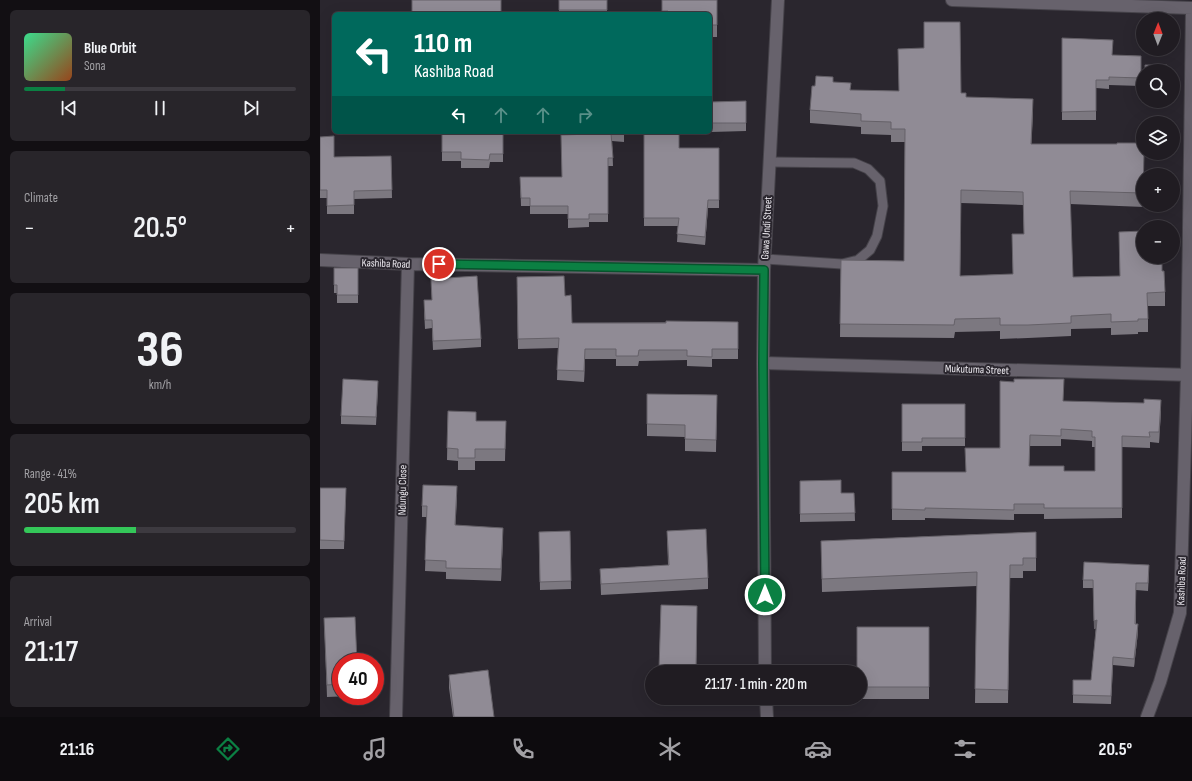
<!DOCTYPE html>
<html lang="en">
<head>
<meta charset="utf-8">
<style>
  :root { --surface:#201c22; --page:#28252a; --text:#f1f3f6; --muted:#a2a1a5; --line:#3d3a40; --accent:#0b8043 }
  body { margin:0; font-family:"Sofia Sans Condensed",sans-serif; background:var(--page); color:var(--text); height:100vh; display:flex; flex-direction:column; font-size:15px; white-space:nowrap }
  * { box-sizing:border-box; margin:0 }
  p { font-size:13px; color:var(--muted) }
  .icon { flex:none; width:22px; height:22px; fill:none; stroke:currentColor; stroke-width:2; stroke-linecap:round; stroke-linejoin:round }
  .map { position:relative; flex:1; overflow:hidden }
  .drawer { display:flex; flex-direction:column; gap:10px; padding:10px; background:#120f13; width:320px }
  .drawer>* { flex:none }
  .hud { position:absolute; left:12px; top:12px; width:380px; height:122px; border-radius:6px; box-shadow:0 4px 16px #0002,0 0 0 1px var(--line); background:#00695c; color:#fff; overflow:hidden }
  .needle { width:26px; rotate:1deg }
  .controls { position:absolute; left:816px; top:12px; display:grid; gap:8px }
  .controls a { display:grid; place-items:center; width:44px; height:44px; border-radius:50%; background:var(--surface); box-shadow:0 4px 16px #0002,0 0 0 1px var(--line); font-size:20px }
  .speed { position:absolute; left:12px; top:653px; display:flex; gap:8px; font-size:20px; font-weight:700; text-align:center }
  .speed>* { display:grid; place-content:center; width:52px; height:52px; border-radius:50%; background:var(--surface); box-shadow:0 4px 16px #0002,0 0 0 1px var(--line); line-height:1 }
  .speed .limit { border:6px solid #d22; background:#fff; color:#111 }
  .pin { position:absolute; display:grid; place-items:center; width:34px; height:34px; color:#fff; margin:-17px; border:2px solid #fff; border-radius:50%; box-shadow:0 1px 4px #0007 }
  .me { position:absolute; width:44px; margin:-22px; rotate:0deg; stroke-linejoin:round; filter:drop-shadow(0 0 3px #0008) }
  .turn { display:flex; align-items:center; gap:14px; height:84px; padding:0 16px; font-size:18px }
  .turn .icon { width:52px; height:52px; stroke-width:2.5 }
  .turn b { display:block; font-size:28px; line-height:34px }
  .lanes { display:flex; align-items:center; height:38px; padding:0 16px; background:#0003; justify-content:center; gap:20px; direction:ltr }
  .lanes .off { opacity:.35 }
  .big { font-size:30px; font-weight:600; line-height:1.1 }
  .drawer .tile { flex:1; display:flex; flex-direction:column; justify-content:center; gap:6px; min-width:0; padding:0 14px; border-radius:6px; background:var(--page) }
  .drawer .dial { align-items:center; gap:0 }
  .dial b { font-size:52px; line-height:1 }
  .song { display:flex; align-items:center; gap:12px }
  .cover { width:48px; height:48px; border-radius:6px; background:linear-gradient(135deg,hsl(150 70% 55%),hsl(20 70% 35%)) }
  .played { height:4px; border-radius:2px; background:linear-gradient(90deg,var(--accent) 15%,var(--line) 15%) }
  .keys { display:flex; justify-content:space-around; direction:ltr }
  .heat { display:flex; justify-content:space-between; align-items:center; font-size:22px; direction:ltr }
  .charge { height:6px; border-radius:3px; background:linear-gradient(90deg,#34c759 41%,var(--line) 0) }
  .trip { position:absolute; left:325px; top:665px; width:222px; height:40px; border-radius:20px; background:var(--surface); box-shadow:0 4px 16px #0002,0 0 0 1px var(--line); font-weight:600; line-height:40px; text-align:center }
  .dock { display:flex; height:64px; justify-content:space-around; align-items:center; background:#0d0b0e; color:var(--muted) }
  .dock .icon { width:28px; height:28px }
  .dock .selected { color:var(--accent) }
  .dock b { font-size:18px; color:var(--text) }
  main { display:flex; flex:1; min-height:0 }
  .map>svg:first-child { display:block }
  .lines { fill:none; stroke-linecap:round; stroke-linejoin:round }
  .lane-casing { stroke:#46434a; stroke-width:11 }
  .street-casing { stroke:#46434a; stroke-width:14 }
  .secondary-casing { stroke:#46434a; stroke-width:14 }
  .lane { stroke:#67626c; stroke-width:9 }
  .street { stroke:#67626c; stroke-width:12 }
  .secondary { stroke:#67626c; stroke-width:12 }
  .wall { fill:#7c7880; fill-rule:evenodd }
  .shaded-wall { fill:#656168 }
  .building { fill:#908b95; stroke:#656168; fill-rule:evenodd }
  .route-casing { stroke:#07532c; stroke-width:10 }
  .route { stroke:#0b8043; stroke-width:7 }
  .labels { text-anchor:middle; stroke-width:4; stroke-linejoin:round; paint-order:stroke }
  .street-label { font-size:11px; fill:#ece9ef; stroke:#2a262e }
</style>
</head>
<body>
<main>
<section class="drawer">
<div class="tile">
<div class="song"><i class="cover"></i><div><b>Blue Orbit</b><p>Sona</p></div></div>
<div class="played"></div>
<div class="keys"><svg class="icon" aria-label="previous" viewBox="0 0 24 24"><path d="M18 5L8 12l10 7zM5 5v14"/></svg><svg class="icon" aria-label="pause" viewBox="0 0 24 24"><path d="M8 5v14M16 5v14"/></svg><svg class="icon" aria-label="next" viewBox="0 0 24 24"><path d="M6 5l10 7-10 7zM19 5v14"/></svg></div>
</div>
<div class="tile"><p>Climate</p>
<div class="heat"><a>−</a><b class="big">20.5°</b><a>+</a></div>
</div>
<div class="tile dial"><b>36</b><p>km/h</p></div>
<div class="tile"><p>Range · 41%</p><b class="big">205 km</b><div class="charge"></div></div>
<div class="tile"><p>Arrival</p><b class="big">21:17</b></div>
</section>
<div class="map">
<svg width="872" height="717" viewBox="0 0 872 717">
  <rect width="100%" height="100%" fill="#2a262e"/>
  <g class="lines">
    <!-- lane casing -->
    <g class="lane-casing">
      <path id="lane" d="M445 259 522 264 538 260 550 250 557 236 563 206 560 181 548 169 534 163 450 162"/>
    </g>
    <!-- street casing -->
    <g class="street-casing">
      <path id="street" d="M632 0 872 8
        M0 260 88 264 444 270
        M443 363 872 375
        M76 717 88 264
        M827 717 840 682 860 613 867 375 872 8"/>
    </g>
    <!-- secondary casing -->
    <g class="secondary-casing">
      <path id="secondary" d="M445 672 443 363 444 270 458 0
        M446 698 447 717"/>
    </g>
    <!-- lane -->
    <use href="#lane" class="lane"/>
    <!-- street -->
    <use href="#street" class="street"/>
    <!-- secondary -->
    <use href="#secondary" class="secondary"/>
  </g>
  <!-- wall -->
  <path class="wall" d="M239 0H287V14H239Z
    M342 0H397V37H390V14H342Z
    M742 38 792 55 821 56V86L789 85V89L776 88V120H742Z
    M513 82 531 90 641 93 646 97 713 112 711 144 823 175V205H824V207L750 204 753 277 800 276 799 232 842 271 845 292V306H828V332H818V334L791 335V328L751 329V336L708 338 680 339V331L635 332 634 338 520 337 521 260 584 261 585 142H571V135L541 134V127L490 123V110L495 86ZM641 203 703 205 704 234H692L693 274 640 276Z
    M390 102 426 123V131L391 132Z
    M122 132H183V162H170L169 168H141V161H122Z
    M304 132V142L292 141 293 166H288V222H269V227L248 228V214H210V206H201L200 177H242L272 134Z
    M324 132 359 148H399V208H388L385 245 357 242 358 226H324Z
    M0 137 14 157 71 156 72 198 34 199V214H7V198H0Z
    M14 268H38V303H17V293H14Z
    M111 279 161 339V347L113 350 112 328 105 329 104 309V300H112Z
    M197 287 245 296 252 323 418 322V359H392V367L367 366V360L319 361 318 366H296V359H265L264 382 237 380 238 348 198 349Z
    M58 389 56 425 21 424V416Z
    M327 394 397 395 396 452 365 451V437L327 436Z
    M743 401 841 411 839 443 830 442V448L802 447V518L724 519V514H694V520L605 518V520H572V472H646ZM741 439 772 441V447H775V471H744L709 466 710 446H741Z
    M582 404H645V446H602V451H582Z
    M128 411 156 421H186L185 461H155V470H138V461L127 460Z
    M480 481 521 493H534L535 521 480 522Z
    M0 488H26L24 549H0Z
    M137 497 135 525 183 539 181 581 126 579V572L105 571 107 517H102V506Z
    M250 531 251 589 220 590 219 532Z
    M347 531 388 578V589L281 595 280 569 348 565Z
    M716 532V571H703V578H690L688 703H655L657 586 502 592 501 541Z
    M829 573 828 591 816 590V624L818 632 814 667 793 665 791 704 753 703V680H771L776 628 774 629 773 588H763V580Z
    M341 605 377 606 376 672H339Z
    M4 618 21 662V696H32L7 697Z
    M609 627V699H536V698H540V672Z
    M129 675 174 717H133L129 688Z"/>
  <!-- shaded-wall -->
  <path class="shaded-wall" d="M713 99V112L711 157V144Z
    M388 200V208L385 245V237Z
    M265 349V359L264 382V371Z
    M841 400V411L839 443V432Z
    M137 486V497L135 537V525Z
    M183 528V539L181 581V569Z
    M777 620V628L774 629V621Z
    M818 624V632L814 667V659Z"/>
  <!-- building -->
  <path class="building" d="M92 0H181V14H92Z
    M239 0H287V10H239Z
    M342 0H397V25H390V14H348V11H342Z
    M604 22H640L641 93H646V97L713 99 711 144H797V143H823V153H824L823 193 750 191 753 277 800 276 799 232 823 231V257H842V271H844L845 292 827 293 828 319H818V321L791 322V314L751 316V323L708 325H680V318L635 319 634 325 520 324 521 260 584 261 585 129H571V122L541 121V114L490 110 492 86H495L496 76 513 77V82L531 83 530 90 579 91 578 49 604 48ZM641 190 703 192 704 234H692L693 274 640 276Z
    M742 38 793 40 792 55 821 56V78L789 77V80H776V111L742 112Z
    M825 65H847V71H825Z
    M426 101V123H391L390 102Z
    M122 132H183V154H170L169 160 141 159V152H122Z
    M272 132H304V133H291L293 158H288V214H269V219H248V206H210V198H201L200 177H242L241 135 272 134Z
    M324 132H359V148H399V200H388L385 237 357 234 359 218H324Z
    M14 136V157L71 156 72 190 34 191V205L7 206V190H0V137Z
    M14 268H38V295H17V285H14Z
    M157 276 161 339 113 341 112 320H105L104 300H112L111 279Z
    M244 276 245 296 251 295 252 323H346V321L418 322V349H392V357L367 356V350H319L318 356H296V349H265L264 371 237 370 239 338 198 339 197 277Z
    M23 379 58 381 56 417 21 416Z
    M694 379H744L743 401 824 403V399L841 400 839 432H829L830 437 802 436V508H724V504H694V510L605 508V510L572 509V472H646L645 448H680V381L694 382ZM741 429 772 431V437H775V471H744V466H709L710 435 741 436Z
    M327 394 397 395 396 440 365 439V425L327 424Z
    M582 404H645V438H602V442H582Z
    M128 411 156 412V421H186L185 449H155V458H138V449L127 448Z
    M521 480V493H534L535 513 480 514V481Z
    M103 485 137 486 135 525 183 528 181 569 126 568V561L105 560 107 506H102Z
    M0 488H26L24 541 0 540Z
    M386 529 388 578 281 584 280 569 349 565 347 531Z
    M250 531 251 581 220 582 219 532Z
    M716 532V558H703V565H690L688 690 655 689 657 572 502 579 501 541Z
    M764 562 829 565 828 583H816L815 624H818L814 659 793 657 791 696 753 695V680H771L777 620 774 621 773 580H763Z
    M341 605 377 606 376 670 339 669Z
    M35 617 37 662H21V684L7 685 4 618Z
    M537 627H609V687H540V672H537Z
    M168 670 174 717H134L129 675Z"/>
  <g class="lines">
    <!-- route casing -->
    <g class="route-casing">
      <path id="route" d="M119 264 444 270 443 363 445 595"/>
    </g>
    <!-- route -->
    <use href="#route" class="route"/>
  </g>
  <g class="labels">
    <!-- street labels -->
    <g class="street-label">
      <text transform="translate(446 228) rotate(-87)" y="4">Gawa Undi Street</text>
      <text transform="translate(66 263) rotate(2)" y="4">Kashiba Road</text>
      <text transform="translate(657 369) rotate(2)" y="4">Mukutuma Street</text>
      <text transform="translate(82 490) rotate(-89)" y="4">Ndungu Close</text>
      <text transform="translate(861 581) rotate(-88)" y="4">Kashiba Road</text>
    </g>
  </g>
</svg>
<div class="controls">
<a><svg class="needle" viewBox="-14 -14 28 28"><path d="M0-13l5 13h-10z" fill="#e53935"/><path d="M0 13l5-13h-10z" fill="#a2a1a5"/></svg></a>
<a><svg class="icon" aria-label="search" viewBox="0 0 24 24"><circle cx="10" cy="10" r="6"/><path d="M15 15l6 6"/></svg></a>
<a><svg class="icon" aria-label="layers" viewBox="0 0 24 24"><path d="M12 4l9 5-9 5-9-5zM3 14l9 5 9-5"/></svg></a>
<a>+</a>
<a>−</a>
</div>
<div class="speed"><div class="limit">40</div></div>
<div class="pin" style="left:119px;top:264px;background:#d93025"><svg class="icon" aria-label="arrive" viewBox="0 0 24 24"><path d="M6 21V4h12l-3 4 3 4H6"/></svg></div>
<svg class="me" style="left:445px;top:595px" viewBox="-20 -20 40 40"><circle r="17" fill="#0b8043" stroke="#fff" stroke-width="3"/><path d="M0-11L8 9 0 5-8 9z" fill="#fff"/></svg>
<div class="trip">21:17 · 1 min · 220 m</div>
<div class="hud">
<div class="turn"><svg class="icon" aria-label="left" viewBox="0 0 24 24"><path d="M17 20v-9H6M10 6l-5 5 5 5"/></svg><div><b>110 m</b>Kashiba Road</div></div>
<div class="lanes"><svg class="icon" aria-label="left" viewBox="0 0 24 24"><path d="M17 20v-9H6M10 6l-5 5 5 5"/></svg><svg class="icon off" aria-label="ahead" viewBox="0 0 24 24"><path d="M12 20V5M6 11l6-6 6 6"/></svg><svg class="icon off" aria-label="ahead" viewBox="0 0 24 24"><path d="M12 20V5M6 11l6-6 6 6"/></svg><svg class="icon off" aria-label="right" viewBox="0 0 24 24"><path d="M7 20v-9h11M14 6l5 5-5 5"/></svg></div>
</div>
</div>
</main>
<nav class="dock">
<b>21:16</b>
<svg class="icon selected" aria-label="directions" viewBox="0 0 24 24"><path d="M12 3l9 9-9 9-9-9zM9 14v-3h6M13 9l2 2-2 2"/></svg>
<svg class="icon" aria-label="music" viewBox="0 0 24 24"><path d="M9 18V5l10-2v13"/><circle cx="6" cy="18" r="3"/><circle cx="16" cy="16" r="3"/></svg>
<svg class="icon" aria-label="phone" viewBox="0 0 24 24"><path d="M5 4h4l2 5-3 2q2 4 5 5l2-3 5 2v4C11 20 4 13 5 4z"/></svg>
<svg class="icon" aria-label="climate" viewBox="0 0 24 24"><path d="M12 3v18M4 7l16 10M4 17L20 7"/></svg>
<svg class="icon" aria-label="car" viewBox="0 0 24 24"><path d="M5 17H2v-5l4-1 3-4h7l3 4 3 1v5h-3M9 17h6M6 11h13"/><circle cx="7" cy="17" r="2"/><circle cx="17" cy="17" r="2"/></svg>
<svg class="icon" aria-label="filters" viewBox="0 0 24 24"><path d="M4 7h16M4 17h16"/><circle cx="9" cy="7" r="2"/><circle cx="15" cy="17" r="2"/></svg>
<b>20.5°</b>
</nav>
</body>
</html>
